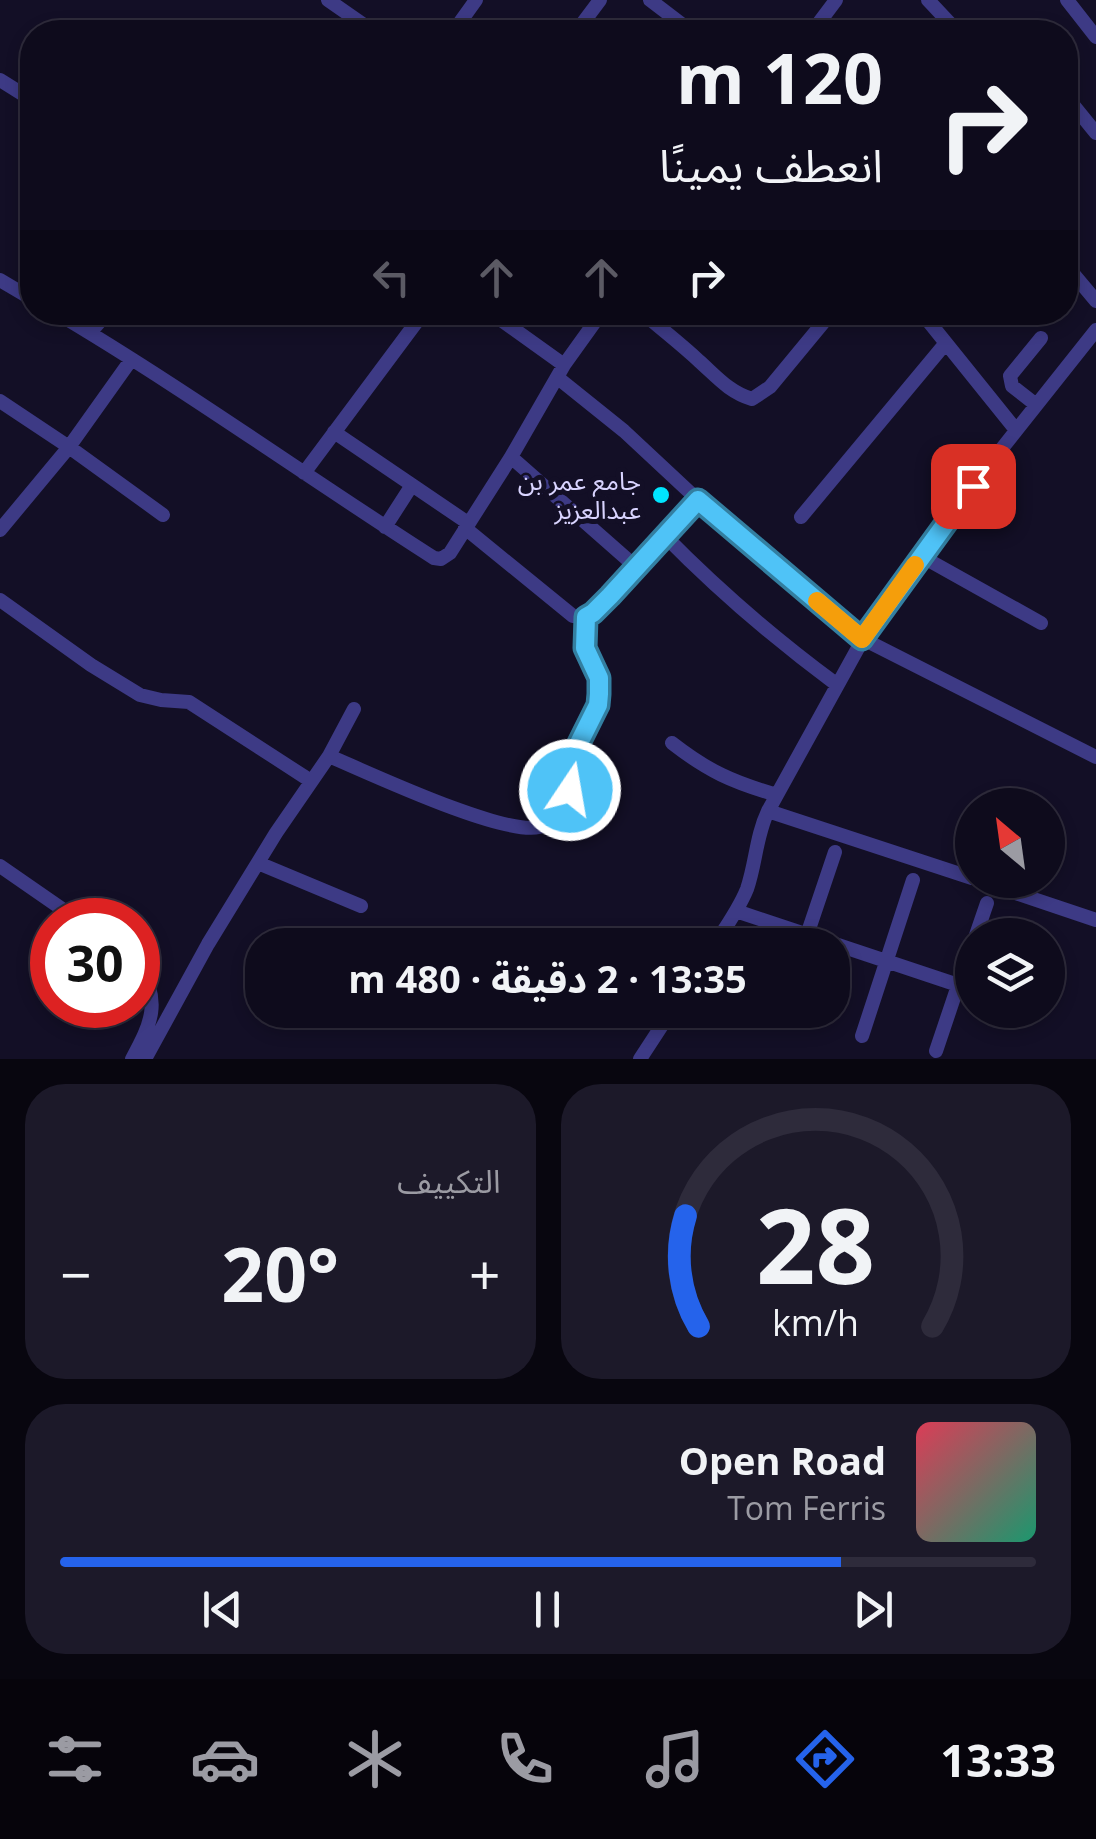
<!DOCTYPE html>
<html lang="ar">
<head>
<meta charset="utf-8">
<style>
  :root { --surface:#0e0b1c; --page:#1c1929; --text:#f1f3f6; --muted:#9b9ba3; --line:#2e2b3b; --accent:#2563eb }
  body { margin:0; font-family:"Open Sans","Noto Sans Arabic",sans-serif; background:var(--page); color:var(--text); direction:rtl; height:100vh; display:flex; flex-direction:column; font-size:38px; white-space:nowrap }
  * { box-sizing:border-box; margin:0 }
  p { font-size:32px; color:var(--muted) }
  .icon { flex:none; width:55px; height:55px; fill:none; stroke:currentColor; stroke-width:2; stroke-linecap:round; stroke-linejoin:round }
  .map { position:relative; height:1059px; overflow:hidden; direction:ltr }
  .details { display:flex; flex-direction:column; gap:25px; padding:25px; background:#08060f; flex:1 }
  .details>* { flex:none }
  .top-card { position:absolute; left:20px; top:20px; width:1058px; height:305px; border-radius:40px; box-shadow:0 5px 15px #0003,0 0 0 2px var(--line); direction:rtl; background:#0e0b1c; color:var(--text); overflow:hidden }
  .needle { width:65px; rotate:331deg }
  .buttons { position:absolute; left:955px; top:788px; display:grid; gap:20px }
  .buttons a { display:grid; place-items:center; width:110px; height:110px; border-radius:50%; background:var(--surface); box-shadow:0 5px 15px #0003,0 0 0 2px var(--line); font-size:50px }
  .speed { position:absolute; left:30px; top:898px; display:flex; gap:20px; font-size:50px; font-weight:700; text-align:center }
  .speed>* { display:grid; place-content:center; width:130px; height:130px; border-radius:50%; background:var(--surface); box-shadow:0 5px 15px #0003,0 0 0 2px var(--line); line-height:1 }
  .speed .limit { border:15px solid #d22; background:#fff; color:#111 }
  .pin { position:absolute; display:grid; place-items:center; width:85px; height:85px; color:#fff; margin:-42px; border-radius:20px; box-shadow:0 5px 15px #0006 }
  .me { position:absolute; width:110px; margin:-55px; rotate:12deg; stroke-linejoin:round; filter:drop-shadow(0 0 8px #0008) }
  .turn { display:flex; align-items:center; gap:35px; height:210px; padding:0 30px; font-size:45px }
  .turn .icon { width:130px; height:130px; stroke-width:2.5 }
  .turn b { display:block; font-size:70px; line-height:85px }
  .lanes { display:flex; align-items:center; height:95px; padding:0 30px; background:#0003; justify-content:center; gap:50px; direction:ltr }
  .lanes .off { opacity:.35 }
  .big { font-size:75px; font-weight:700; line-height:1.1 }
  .details .tile { flex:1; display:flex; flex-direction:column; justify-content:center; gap:15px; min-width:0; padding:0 35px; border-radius:40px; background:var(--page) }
  .details .dial { align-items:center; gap:0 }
  .dial svg { height:260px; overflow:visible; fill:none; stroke:var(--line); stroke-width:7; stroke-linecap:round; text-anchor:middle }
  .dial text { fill:var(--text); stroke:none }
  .song { display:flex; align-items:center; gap:30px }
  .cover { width:120px; height:120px; border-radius:15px; background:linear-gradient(135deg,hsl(350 70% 55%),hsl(160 70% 35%)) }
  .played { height:10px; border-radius:5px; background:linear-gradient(90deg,var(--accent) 80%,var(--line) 80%) }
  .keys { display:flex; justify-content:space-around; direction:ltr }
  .heat { display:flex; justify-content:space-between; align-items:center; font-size:55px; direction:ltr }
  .details .tiles { flex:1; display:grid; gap:25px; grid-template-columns:1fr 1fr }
  .tile:last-child { grid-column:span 2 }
  .trip { position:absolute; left:245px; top:928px; width:605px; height:100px; border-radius:40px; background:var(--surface); box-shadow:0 5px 15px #0003,0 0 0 2px var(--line); font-weight:700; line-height:100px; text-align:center; direction:rtl }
  .dock { display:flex; height:160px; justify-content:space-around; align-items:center; background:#06040b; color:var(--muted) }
  .dock .icon { width:70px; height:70px }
  .dock .selected { color:var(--accent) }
  .dock b { font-size:45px; color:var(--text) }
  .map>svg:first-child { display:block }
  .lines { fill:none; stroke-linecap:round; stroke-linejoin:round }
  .minor { stroke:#3d3a85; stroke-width:14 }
  .route-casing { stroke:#337fa1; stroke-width:25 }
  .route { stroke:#4fc3f7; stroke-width:18 }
  .slow { stroke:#f59e0b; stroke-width:18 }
  .poi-dot { fill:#00e5ff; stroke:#130f26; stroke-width:4 }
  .labels { text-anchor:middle; stroke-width:10; stroke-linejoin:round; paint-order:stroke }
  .poi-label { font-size:25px; fill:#d9d4ff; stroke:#130f26; text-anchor:end }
</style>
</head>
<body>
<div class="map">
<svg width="1096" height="1059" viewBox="0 0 1096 1059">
  <rect width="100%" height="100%" fill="#130f26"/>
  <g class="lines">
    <!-- minor -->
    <path class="minor" d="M328 0 374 32
      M650 0 692 32
      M928 0 958 32
      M1067 0 1096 37
      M453 32 476 0
      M576 32 600 0
      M812 32 836 0
      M0 80 32 100
      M1065 95 1096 133
      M1065 264 1096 301
      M0 280 32 299
      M55 312C185 389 307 477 434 558L441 559 450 553 511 457 564 365 602 312
      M490 312 564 365
      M642 312C661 329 681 344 699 361 717 377 729 392 752 399L770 387 832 312
      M921 312 1016 430
      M90 333 108 312
      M558 378 624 431 698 500 863 639 1096 757
      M0 401 69 447 163 515
      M1035 404 1012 386 1010 376 1041 338
      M334 432 468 523
      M511 457 636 567
      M304 473 424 312
      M801 517 945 344
      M385 527 412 485
      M465 528 573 616 586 617 593 613 698 500
      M0 530 69 447 131 360
      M664 535C717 589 775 639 836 684
      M921 556 1041 623
      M0 600 91 665 140 695 161 700 189 702 311 781
      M672 743C708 771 732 782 777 795
      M329 756C369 773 503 836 539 827 543 826 550 821 553 819 575 799 572 766 580 740 585 726 597 714 599 698 601 675 592 668 585 647 582 638 585 627 586 617
      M768 811 972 878
      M258 863 361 906
      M0 866 78 920
      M977 880 1096 920
      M736 911 958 985
      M807 935 835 852
      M976 935 987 903
      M714 945C726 927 739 909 747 889 756 863 756 836 768 811L863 639 973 485 1096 330
      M862 1036 913 880
      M936 1051 972 944
      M132 1059C151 1024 162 1001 138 965
      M145 1059 208 944 276 833 329 756 354 709
      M640 1059 672 1010"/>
  </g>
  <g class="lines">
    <!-- route casing -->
    <g class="route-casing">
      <path id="route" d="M570 790 579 743 598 705 599 694V678L585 648 586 617 593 613 610 596 698 500 862 639 973 486"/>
    </g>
    <!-- route -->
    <use href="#route" class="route"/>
    <!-- slow -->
    <path class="slow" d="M817 601 862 639 915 565"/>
  </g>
  <!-- markers -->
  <circle class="poi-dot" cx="661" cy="495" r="10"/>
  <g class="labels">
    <!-- poi labels -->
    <g class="poi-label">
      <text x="641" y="490">جامع عمر بن<tspan x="641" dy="29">عبدالعزيز</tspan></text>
    </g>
  </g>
</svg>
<div class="buttons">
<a><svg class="needle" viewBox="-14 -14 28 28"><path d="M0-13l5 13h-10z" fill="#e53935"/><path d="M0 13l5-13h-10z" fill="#9b9ba3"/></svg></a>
<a><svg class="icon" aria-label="layers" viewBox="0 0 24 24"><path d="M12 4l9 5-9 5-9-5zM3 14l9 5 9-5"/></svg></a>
</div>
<div class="speed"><div class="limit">30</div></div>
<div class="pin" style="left:973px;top:486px;background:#d93025"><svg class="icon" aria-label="arrive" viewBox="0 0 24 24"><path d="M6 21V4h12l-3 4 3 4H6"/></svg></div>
<svg class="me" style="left:570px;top:790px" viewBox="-20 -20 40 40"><circle r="17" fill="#4fc3f7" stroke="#fff" stroke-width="3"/><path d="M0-11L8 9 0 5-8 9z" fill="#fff"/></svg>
<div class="trip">13:35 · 2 دقيقة · 480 m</div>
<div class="top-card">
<div class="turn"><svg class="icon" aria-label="right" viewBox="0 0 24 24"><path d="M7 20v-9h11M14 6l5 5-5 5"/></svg><div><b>120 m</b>انعطف يمينًا</div></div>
<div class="lanes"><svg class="icon off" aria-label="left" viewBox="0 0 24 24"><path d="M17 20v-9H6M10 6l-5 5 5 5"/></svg><svg class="icon off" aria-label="ahead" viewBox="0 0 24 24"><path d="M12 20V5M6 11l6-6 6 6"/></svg><svg class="icon off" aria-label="ahead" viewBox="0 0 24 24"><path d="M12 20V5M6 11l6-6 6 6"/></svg><svg class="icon" aria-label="right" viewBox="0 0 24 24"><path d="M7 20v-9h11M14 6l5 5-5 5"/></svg></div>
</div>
</div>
<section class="details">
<div class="tiles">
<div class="tile dial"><svg viewBox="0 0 100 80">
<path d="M14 69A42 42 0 1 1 86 69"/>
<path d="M14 69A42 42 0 0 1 10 35" stroke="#2563eb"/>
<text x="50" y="56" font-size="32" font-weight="700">28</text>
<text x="50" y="72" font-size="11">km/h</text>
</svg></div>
<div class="tile"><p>التكييف</p>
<div class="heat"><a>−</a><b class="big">20°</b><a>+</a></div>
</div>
<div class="tile">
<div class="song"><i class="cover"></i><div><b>Open Road</b><p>Tom Ferris</p></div></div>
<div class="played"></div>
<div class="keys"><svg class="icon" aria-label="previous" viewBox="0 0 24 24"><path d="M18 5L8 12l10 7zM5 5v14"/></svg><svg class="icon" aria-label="pause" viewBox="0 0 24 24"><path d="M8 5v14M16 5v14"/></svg><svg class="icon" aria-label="next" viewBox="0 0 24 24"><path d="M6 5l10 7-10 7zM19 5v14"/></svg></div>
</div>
</div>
</section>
<nav class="dock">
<b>13:33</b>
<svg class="icon selected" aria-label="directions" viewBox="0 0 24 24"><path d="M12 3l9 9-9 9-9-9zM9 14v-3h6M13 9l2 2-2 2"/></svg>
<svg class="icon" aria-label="music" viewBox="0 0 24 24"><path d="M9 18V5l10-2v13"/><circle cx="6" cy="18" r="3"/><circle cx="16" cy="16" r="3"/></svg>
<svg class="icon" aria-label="phone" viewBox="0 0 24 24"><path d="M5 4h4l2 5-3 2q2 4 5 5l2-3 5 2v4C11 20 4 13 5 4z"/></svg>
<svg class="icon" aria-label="climate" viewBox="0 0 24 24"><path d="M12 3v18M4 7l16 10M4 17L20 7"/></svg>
<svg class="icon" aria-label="car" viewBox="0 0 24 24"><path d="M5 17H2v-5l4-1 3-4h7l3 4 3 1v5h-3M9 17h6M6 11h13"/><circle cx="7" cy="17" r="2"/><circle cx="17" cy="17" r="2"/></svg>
<svg class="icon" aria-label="filters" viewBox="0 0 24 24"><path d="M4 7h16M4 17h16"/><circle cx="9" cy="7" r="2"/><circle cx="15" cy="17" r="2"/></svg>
</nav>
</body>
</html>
